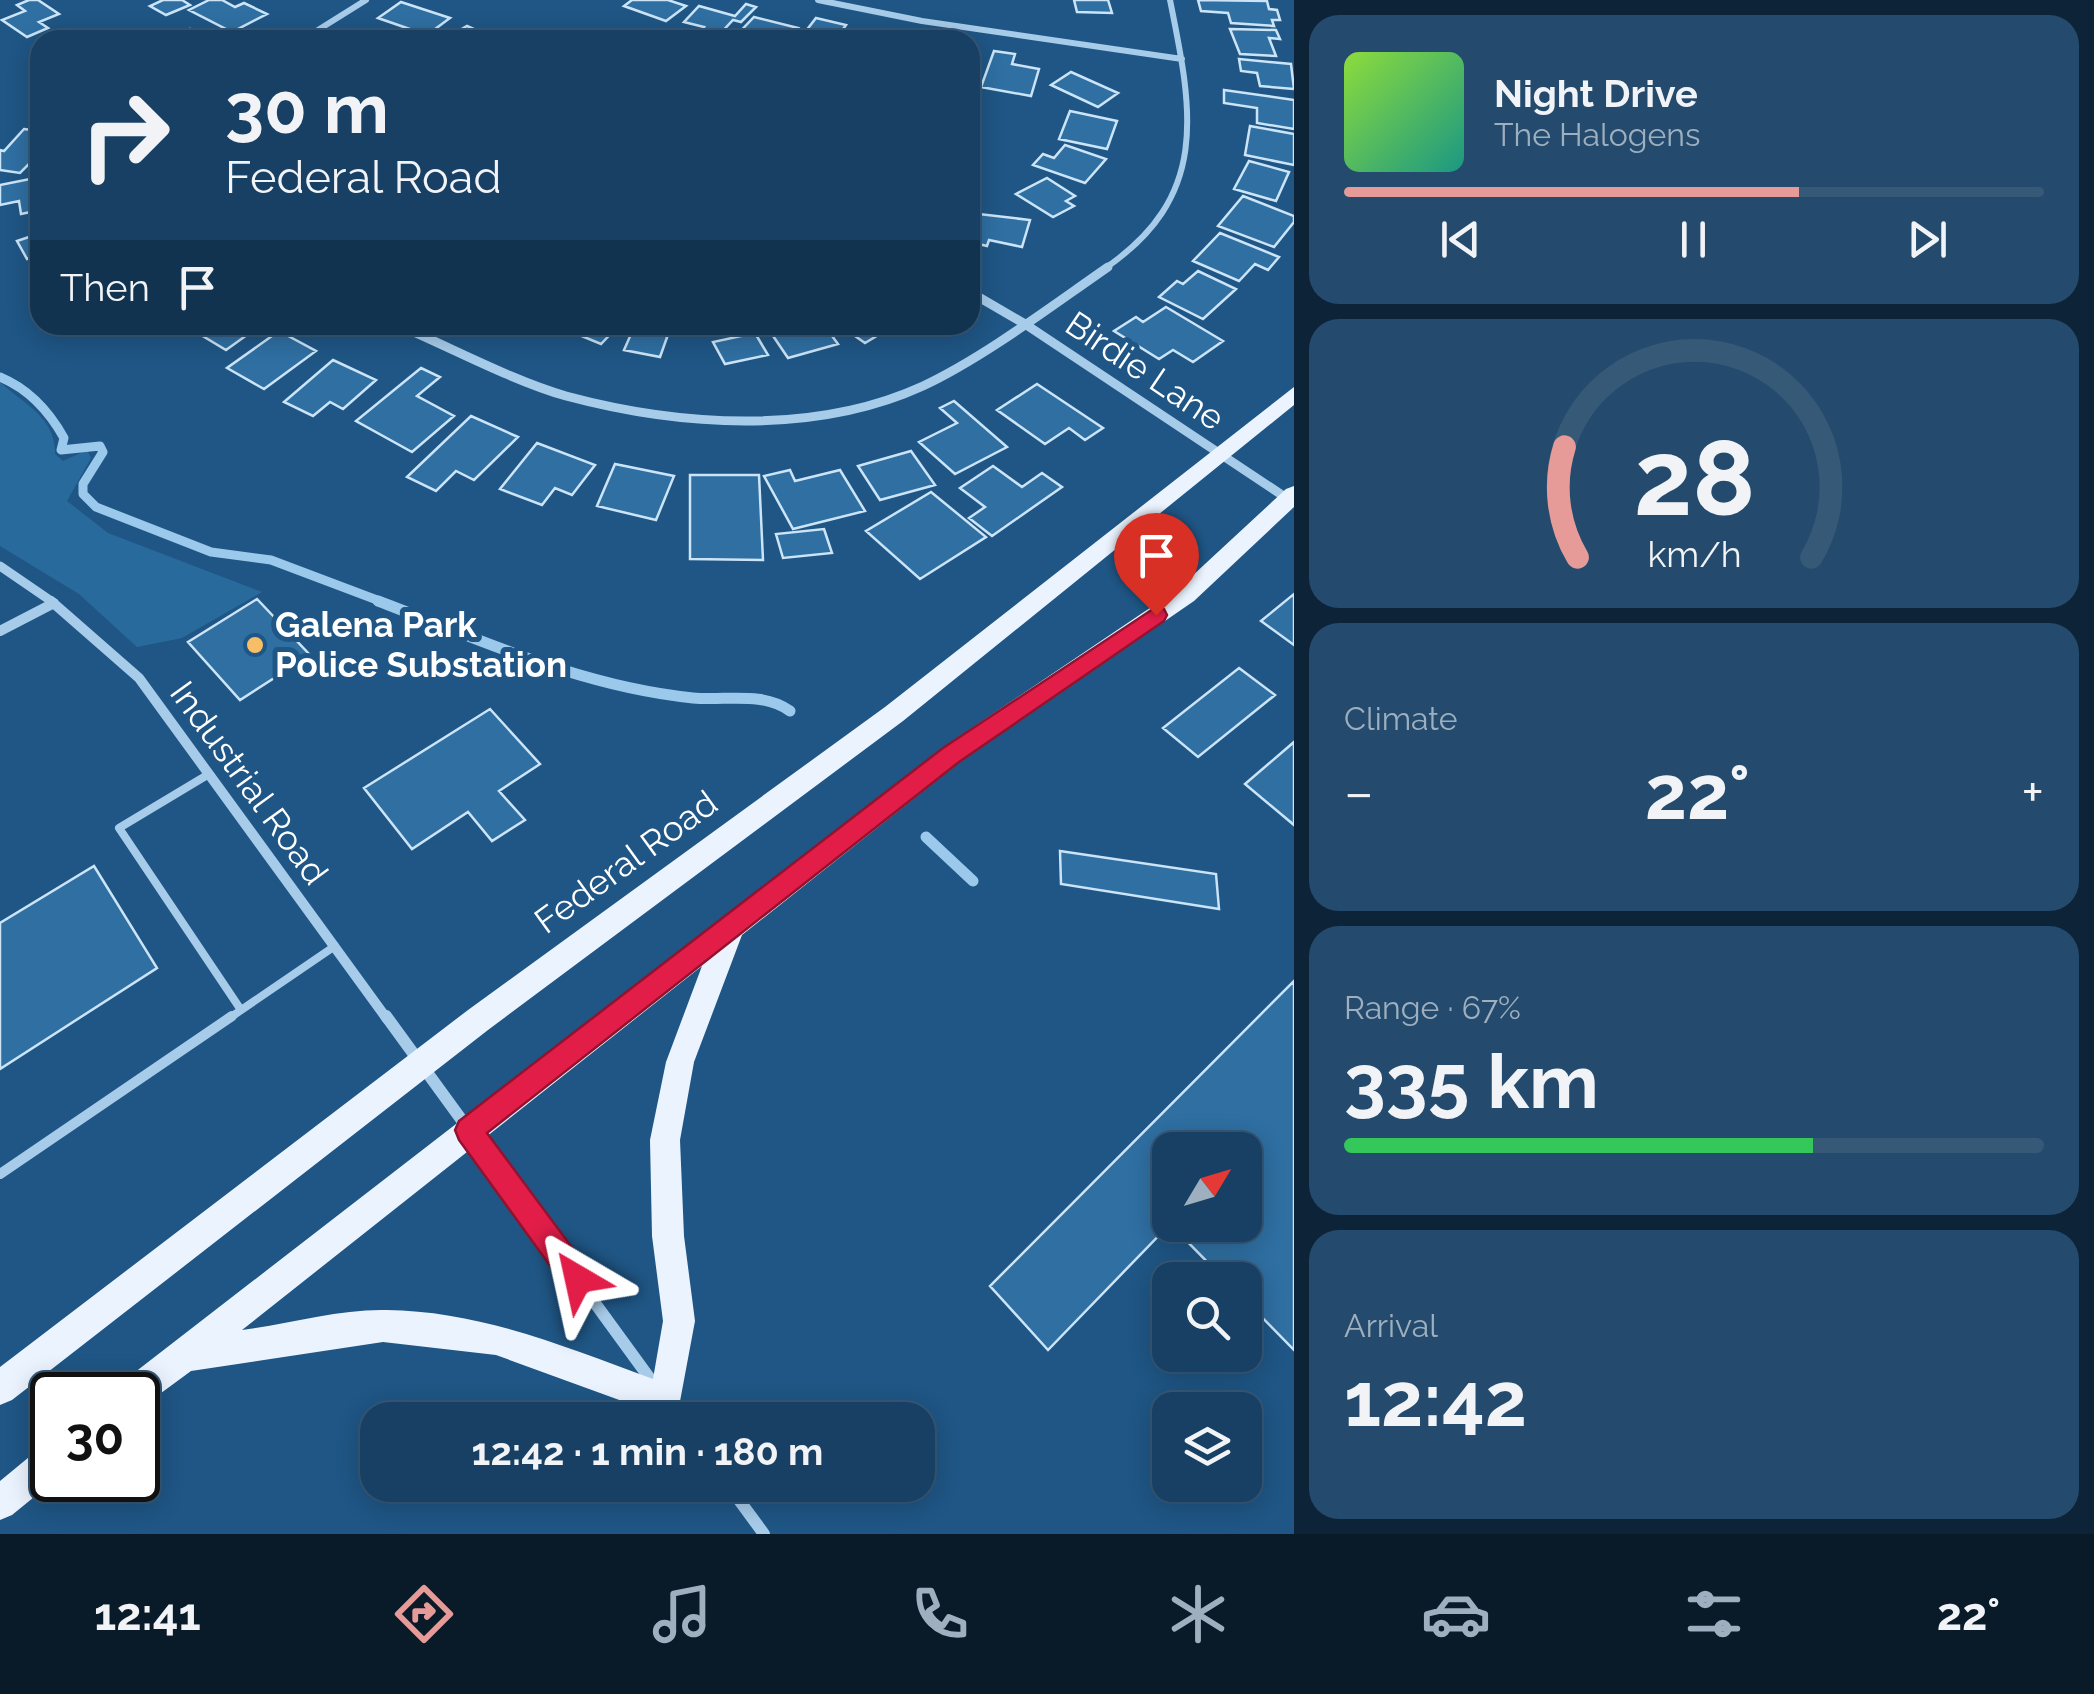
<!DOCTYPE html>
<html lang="en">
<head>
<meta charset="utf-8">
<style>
  :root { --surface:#174064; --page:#244b6d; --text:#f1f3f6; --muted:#9eafbf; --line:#365978; --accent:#e69b98 }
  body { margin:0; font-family:Raleway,sans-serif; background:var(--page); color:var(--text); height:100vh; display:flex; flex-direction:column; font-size:38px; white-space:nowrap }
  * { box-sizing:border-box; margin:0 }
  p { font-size:32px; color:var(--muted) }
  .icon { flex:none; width:55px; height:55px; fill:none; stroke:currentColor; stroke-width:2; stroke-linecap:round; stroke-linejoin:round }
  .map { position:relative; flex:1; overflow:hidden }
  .drawer { display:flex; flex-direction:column; gap:15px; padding:15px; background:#0d2337; width:800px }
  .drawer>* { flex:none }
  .banner { position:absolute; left:30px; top:30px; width:950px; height:305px; border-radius:30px; box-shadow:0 5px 25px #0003,0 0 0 2px var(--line); background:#174064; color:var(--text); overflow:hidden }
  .needle { width:65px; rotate:52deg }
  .tools { position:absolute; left:1152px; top:1132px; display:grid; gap:20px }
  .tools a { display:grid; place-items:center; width:110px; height:110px; border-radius:20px; background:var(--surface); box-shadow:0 5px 25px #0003,0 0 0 2px var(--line); font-size:50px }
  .speed { position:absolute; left:30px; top:1372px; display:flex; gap:20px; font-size:50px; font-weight:700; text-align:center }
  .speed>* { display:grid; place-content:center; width:130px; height:130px; border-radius:50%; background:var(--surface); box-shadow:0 5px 25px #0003,0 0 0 2px var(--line); line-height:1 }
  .speed .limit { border:5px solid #111; border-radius:15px; background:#fff; color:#111 }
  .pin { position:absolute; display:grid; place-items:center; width:85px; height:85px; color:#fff; margin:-102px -42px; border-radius:50% 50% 50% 0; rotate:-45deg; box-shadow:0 0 10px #0007 }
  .pin .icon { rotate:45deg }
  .me { position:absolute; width:110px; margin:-55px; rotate:324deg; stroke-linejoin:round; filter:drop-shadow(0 0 8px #0008) }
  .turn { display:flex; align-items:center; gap:35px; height:210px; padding:0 30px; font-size:45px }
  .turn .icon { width:130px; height:130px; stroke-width:2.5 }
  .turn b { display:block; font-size:70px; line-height:85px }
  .then { display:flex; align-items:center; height:95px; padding:0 30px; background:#0003; gap:20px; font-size:38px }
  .big { font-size:75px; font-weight:700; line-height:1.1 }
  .drawer .card { flex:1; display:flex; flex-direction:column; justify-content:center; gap:15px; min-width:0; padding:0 35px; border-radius:30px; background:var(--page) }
  .drawer .dial { align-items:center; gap:0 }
  .dial svg { height:260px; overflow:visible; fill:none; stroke:var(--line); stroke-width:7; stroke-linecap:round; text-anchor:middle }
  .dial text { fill:var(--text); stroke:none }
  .song { display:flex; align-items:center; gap:30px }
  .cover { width:120px; height:120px; border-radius:15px; background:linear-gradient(135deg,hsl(90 70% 55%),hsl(170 70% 35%)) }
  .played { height:10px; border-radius:5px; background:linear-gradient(90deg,var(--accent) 65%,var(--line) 65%) }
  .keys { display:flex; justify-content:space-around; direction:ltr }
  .heat { display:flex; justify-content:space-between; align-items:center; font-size:55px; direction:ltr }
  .charge { height:15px; border-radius:8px; background:linear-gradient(90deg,#34c759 67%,var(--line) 0) }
  .trip { position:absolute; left:360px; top:1402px; width:575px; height:100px; border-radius:30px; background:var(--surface); box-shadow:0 5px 25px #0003,0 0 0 2px var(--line); font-weight:700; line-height:100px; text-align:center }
  .tabs { display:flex; height:160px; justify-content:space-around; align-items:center; background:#091a28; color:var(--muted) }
  .tabs .icon { width:70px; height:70px }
  .tabs .on { color:var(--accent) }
  .tabs b { font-size:45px; color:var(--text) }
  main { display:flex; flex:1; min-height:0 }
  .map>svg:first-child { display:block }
  .green { fill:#296a9d }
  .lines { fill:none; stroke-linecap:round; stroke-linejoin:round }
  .stream-far1 { stroke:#9bc9eb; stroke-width:9 }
  .stream { stroke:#9bc9eb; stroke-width:11 }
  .building { fill:#2f6fa2; stroke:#cbe4f7; stroke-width:2.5 }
  .service-far1 { stroke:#a7ccea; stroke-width:8 }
  .service { stroke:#a7ccea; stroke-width:10 }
  .minor-far3 { stroke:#a7ccea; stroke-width:6 }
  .minor-far2 { stroke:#a7ccea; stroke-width:9 }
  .minor-far1 { stroke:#a7ccea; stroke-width:10 }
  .minor { stroke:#a7ccea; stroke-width:12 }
  .primary { fill:#ebf4fe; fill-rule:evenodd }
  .route { fill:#e11d48; stroke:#92132f; stroke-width:2.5 }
  .poi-dot { fill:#f8be67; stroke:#1f5685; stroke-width:4 }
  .labels { text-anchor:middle; stroke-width:10; stroke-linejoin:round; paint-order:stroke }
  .street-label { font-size:35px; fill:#fff; stroke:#1f5685 }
  .poi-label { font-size:35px; font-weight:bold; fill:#fff; stroke:#1f5685; text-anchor:start }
</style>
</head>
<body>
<main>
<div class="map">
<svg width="1294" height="1534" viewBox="0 0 1294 1534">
  <rect width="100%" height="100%" fill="#1f5685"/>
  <!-- green -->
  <path class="green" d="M0 382C25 405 56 418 55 454L63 461 87 450 91 458 67 501 108 533 262 592 182 638 137 647 79 594 0 546Z"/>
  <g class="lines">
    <!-- stream-far1 -->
    <path class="stream-far1" d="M0 377C29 389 49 411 64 438L61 450 100 446 103 452 83 484V494L96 507 211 552 271 560 385 603"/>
    <!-- stream -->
    <path class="stream" d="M378 601C481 640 582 687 693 698 726 701 762 691 790 711
      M926 837 973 881"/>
  </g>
  <!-- building -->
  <path class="building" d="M29 0H38L59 14 39 22 48 28 27 37 2 20 25 11 17 5Z
    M163 0H182L190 5 166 15 150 6Z
    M209 0H222L235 7 244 3 267 14 232 32 189 10Z
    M632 0H668L686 6 666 21 624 6Z
    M1074 0H1108L1112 13 1077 12Z
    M1198 0 1267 1 1269 9 1277 10 1280 20H1272L1274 26 1231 23 1228 13 1201 11Z
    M401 2 450 18 427 35 378 18Z
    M746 4 756 7 741 22 733 20 717 37 700 32 704 27 684 22 699 6 735 16Z
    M754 17 798 28 787 40 733 39Z
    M816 18 846 25 839 35 854 38 799 40Z
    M467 26 496 39 443 40Z
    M190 29 217 40H170Z
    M1230 29 1276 30 1280 39 1269 38 1276 56 1240 54Z
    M994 51 1015 54 1012 64 1039 69 1031 96 981 87Z
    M1239 59 1291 64 1294 89 1260 86 1257 73 1241 71Z
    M1071 72 1118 93 1098 107 1051 85Z
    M1224 90 1294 100V129L1257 123V108L1224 103Z
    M1070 111 1117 121 1107 149 1059 139Z
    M1250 126 1294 134V165L1245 155Z
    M24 129 40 131V153L20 173 0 170V150L4 151Z
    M1065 145 1106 159 1085 183 1033 165 1043 154 1054 158Z
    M1249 161 1289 172 1276 201 1234 189Z
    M40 177V210L21 214 19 201 0 205V185Z
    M1047 178 1075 196 1066 201 1074 206 1053 217 1016 194Z
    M1243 196 1294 216V222L1274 247 1218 226Z
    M970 213 1030 220 1022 247 989 240 987 246 970 242Z
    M40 225V255L27 259 17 241 38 234 34 227Z
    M1220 233 1279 257 1268 270 1255 264 1239 281 1193 261Z
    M1198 271 1236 289 1203 319 1159 297 1177 281 1183 284Z
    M1166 307 1223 341 1193 362 1173 350 1159 359 1114 331 1136 317 1143 322Z
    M197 325H255L258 327 226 350 191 329Z
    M555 325H619L601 344Z
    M635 325 670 329 660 357 624 350Z
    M776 325H824L838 344 788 358 767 327Z
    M851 325H895L865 343 845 329Z
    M279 331 316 351 264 389 227 368Z
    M755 333 768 355 725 364 713 342Z
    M333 360 376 380 343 409 330 402 313 416 284 402Z
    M421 368 440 377 417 396 454 416 412 452 356 421Z
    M1037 384 1103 428 1085 440 1069 428 1045 444 997 410Z
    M954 401 1007 447 955 474 919 442 957 423 940 408Z
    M471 416 518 437 474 480 456 471 436 491 407 477Z
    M537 443 595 465 572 495 555 488 542 505 500 489Z
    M911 451 935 485 880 500 858 466Z
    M615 464 674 476 656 520 597 506Z
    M993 466 1022 487 1042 473 1062 487 992 536 969 518 985 507 960 488Z
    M790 470 795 481 840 470 865 511 793 529 764 476Z
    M690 475H759L763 560 690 559Z
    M931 492 986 537 920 579 866 531Z
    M824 529 832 553 783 558 776 534Z
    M1294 594V645L1261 621Z
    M257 599 310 655 240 700 188 642Z
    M1239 668 1275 695 1198 757 1163 728Z
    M490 709 540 764 499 791 525 820 492 841 468 812 412 849 364 788Z
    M1294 742V825L1245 784Z
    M1060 851 1216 874 1219 909 1061 884Z
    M94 866 157 968 0 1069V923Z
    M1294 981V1350L1245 1300V1280H1225L1171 1225H1245V1150H1170V1224L1048 1350 990 1286Z"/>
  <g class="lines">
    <!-- service-far1 -->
    <path class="service-far1" d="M209 774 119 828 241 1010
      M228 1019 335 946"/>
    <!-- service -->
    <path class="service" d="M0 1174 232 1016"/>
    <!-- minor-far3 -->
    <path class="minor-far3" d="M818 0 922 21 1182 59
      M302 40 366 0
      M1104 269C1210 197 1193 113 1170 0"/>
    <!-- minor-far2 -->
    <path class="minor-far2" d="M970 292 1025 324 1288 499
      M398 325C450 347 513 381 566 396 678 426 814 436 923 386 983 358 1053 305 1108 267
      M0 566 54 603"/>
    <!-- minor-far1 -->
    <path class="minor-far1" d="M51 601 139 678 387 1019
      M0 631 54 603"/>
    <!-- minor -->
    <path class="minor" d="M386 1016 656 1387
      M728 1485 764 1534"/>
    <!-- primary -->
    <path class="primary" d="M1294 387V405L903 721 488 1030 12 1400 0 1405V1367L468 1010 885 707Z
      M1294 486V507L1194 601 960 762 742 935 694 1062 680 1140 684 1236 695 1321 678 1412 666 1417 496 1355 383 1342 191 1371 138 1410V1395H116L121 1383 942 748 1178 589 1286 489ZM702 966 666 1062 650 1140 652 1236 663 1321 653 1379C565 1347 481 1311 386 1310 339 1309 288 1324 242 1330Z
      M52 1443 55 1480 12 1515 0 1520V1481L40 1448Z"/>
  </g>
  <!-- route -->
  <path class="route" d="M1156 607 1164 609 1167 615 1164 621 959 762 487 1133 588 1269 592 1279 588 1289 578 1293 567 1289 459 1140 455 1130 459 1121 943 748Z"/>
  <!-- markers -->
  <circle class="poi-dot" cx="255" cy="645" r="10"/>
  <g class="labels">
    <!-- street labels -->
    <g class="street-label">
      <text transform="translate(1145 371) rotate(34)" y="12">Birdie Lane</text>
      <text transform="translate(249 783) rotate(54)" y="12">Industrial Road</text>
      <text transform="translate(626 862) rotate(-36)" y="12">Federal Road</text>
    </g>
    <!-- poi labels -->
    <g class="poi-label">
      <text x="275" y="637">Galena Park<tspan x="275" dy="40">Police Substation</tspan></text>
    </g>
  </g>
</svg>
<div class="tools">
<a><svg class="needle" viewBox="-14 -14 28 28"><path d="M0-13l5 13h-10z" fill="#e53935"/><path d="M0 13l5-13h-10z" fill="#9eafbf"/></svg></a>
<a><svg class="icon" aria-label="search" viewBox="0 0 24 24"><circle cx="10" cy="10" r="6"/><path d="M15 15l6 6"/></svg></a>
<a><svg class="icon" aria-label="layers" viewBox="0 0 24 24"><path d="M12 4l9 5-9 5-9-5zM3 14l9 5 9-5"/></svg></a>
</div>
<div class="speed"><div class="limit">30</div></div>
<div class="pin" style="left:1156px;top:615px;background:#d93025"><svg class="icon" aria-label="arrive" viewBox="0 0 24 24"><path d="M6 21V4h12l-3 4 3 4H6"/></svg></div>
<svg class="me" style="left:578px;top:1279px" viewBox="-20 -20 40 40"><path d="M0-17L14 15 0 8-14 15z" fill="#e11d48" stroke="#fff" stroke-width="4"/></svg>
<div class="trip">12:42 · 1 min · 180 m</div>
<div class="banner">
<div class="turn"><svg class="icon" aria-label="right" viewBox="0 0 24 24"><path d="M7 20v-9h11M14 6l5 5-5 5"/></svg><div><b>30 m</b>Federal Road</div></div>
<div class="then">Then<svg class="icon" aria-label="arrive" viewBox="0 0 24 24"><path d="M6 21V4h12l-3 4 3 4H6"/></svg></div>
</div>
</div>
<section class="drawer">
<div class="card">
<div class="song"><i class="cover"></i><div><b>Night Drive</b><p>The Halogens</p></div></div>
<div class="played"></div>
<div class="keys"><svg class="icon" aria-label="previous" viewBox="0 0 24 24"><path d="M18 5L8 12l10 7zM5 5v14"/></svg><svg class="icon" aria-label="pause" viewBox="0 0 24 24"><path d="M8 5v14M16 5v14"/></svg><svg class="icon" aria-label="next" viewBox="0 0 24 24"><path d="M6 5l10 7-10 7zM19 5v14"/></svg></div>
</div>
<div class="card dial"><svg viewBox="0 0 100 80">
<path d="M14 69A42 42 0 1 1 86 69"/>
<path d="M14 69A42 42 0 0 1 10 35" stroke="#e69b98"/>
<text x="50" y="56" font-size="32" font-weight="700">28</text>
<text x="50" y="72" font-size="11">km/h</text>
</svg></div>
<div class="card"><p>Climate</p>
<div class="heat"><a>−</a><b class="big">22°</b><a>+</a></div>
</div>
<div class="card"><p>Range · 67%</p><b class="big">335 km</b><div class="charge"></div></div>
<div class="card"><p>Arrival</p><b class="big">12:42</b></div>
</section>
</main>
<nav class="tabs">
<b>12:41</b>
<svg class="icon on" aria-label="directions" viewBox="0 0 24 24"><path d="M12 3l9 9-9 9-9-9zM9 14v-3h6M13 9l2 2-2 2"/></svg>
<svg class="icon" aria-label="music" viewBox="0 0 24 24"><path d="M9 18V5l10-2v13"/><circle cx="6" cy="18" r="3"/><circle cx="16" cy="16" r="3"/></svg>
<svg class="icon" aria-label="phone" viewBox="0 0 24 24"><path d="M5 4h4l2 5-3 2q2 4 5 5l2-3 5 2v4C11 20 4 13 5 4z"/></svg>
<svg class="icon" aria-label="climate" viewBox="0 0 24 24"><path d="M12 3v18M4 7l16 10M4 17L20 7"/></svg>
<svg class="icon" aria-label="car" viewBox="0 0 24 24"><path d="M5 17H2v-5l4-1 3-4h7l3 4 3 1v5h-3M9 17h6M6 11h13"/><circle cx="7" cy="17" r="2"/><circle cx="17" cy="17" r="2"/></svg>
<svg class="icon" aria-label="filters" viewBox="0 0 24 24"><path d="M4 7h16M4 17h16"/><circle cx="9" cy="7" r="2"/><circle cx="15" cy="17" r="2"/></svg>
<b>22°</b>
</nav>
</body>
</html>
